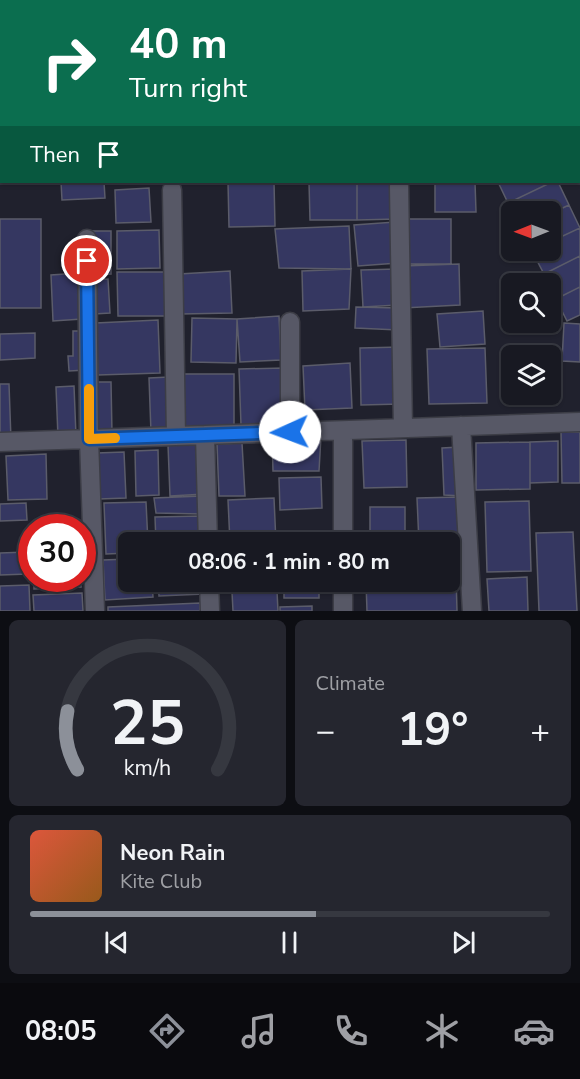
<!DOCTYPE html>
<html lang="en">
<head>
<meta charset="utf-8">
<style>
  :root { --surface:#181922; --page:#25262f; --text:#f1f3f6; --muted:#9fa0a5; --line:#363840; --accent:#8c9099 }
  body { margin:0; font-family:"Nunito Sans",sans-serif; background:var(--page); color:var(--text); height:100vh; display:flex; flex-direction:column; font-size:22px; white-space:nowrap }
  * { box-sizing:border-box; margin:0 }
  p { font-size:20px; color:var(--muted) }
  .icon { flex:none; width:33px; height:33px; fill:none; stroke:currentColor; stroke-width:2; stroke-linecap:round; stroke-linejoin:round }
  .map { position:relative; height:611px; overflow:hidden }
  .details { display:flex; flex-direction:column; gap:9px; padding:9px; background:#0d0e13; flex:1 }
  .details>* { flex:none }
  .guide { position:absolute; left:0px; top:0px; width:580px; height:183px; box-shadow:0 2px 4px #0004,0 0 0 2px var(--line); background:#0b6e4f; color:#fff; overflow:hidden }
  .needle { width:39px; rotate:269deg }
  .fabs { position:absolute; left:501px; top:201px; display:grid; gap:12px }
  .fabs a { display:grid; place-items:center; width:60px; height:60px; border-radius:9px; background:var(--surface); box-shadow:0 2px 4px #0004,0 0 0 2px var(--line); font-size:30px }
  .speed { position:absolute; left:18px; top:514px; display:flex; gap:12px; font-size:30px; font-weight:700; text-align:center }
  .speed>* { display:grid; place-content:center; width:78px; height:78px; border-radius:50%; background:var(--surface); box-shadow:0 2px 4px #0004,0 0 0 2px var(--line); line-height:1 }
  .speed .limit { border:9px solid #d22; background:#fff; color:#111 }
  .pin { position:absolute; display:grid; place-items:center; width:51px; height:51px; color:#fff; margin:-26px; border:3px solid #fff; border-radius:50%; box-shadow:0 2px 6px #0007 }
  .me { position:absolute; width:66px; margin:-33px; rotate:268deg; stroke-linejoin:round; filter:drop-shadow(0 0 4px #0008) }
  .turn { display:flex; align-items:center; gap:21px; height:126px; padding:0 30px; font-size:27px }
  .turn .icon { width:78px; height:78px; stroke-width:2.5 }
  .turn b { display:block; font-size:42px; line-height:51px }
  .then { display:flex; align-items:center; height:57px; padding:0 30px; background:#0003; gap:12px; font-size:22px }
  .big { font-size:45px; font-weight:700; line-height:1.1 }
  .details .tile { flex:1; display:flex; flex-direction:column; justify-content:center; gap:9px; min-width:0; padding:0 21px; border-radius:9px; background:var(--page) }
  .details .dial { align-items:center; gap:0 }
  .dial svg { height:156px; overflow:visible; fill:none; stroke:var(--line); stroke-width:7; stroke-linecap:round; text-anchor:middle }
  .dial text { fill:var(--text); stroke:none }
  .song { display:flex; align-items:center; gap:18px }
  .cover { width:72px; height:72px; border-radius:9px; background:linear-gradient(135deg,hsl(10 70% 55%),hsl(30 70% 35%)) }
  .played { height:6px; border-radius:3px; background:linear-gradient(90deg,var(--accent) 55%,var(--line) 55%) }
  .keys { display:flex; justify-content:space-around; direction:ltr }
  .heat { display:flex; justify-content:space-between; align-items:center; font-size:33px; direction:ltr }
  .details .tiles { flex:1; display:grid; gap:9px; grid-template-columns:1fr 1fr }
  .tile:last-child { grid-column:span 2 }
  .trip { position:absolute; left:118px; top:532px; width:342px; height:60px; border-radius:9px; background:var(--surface); box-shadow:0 2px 4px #0004,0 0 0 2px var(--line); font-weight:700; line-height:60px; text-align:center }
  .tabs { display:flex; height:96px; justify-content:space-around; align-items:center; background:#0a0a0e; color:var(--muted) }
  .tabs .icon { width:42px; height:42px }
  .tabs .active { color:var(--accent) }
  .tabs b { font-size:27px; color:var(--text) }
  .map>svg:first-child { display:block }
  .building { fill:#353761; stroke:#5b5c6a; stroke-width:1.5 }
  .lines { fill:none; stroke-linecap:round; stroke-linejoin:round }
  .minor-casing { stroke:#3c3d46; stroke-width:21 }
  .minor { stroke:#575866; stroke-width:18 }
  .route-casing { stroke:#114b97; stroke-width:15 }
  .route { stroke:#1a73e8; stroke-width:10 }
  .slow { stroke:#f59e0b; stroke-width:10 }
</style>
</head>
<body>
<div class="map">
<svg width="580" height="611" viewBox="0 0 580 611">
  <rect width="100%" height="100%" fill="#20212d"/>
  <!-- building -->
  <path class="building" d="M70 0H150V2H70Z
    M150 0H230V2H150Z
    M61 182H104L105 198 62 200Z
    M228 182H274L275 226 229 227Z
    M309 182H357V220H310Z
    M357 182H397V219L357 220Z
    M435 182H475L476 212H435Z
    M498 182H552L508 203Z
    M552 182H558L569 205 550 214V212H512L508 203Z
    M149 188 151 222 116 223 115 190Z
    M569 205 580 228 550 242V214Z
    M0 219H41V308H0Z
    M402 219H451V264H403Z
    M395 222 398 263 358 266 354 225Z
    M349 226 351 269 279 268 275 229Z
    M580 228V256L544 274 532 251 550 250V242Z
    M159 230 160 268 117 269V231Z
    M92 231H111V274L92 275Z
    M580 256V287L556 299 550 289V284H548L544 274Z
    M459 264 460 305 403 308 402 266Z
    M351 269 349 309 303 311 302 271Z
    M397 269 398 305 363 307 361 270Z
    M230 271 232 313 181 314 179 274Z
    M117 272H166L167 316H118Z
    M80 273 82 319 53 321 51 275Z
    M108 279 110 313 94 314 93 280Z
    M580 287V315L567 321 556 299Z
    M356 307 398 308V330L355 328Z
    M483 311 485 344 440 347 437 314Z
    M279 316 281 360 240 362 237 319Z
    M192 318 237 319 236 363 191 362Z
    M158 320 160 373 98 375 96 323Z
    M564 323 580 324V362L562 361Z
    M73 331H85L86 370 69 371 68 356H73Z
    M35 333V358L0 360V334Z
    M400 347 401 404 361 405 360 348Z
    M485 348 487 403 429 404 427 349Z
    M350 363 352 408 305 410 303 366Z
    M284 368 286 424 241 425 239 369Z
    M183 374H234V426H183Z
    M169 377 171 432 151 433 149 378Z
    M92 382H111L112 433 93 434Z
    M0 384H9L11 440 0 441Z
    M74 386 76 436 58 437 56 387Z
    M561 432H580V483H562Z
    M272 435 321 436 319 471H273Z
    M406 440 407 487 364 488 362 441Z
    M558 441V482L530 483V442Z
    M530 442V489L476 490V443Z
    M242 443 245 496H219L217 444Z
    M203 444 205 494 170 496 168 445Z
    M459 447 463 496 444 495 442 448Z
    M158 450 159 495 136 496 135 451Z
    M124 452 126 498 99 499 97 453Z
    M46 454 47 499 8 500 6 456Z
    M321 477 322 508 280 510 279 478Z
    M202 496 201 514 156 513 154 498Z
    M458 497 460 555H450V543H419L417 498Z
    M274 498 276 543H230L228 500Z
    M529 501 531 571 487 572 485 502Z
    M146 502 148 543H129V553L106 554 104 503Z
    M26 503 27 520 0 521V504Z
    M370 507H405V543H370Z
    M201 516 202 543H156L155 517Z
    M573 532 577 611H539L536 533Z
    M27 552 28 574 0 575V553Z
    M129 559V582H152L153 597 105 600 103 560Z
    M456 574 457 611H367L366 582H450V575Z
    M527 577 528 611H489L487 579Z
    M34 579H81V587L34 589Z
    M158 582H204V594L159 596Z
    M232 582H277V591L232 592Z
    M284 582H319V598H284Z
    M29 585 30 611H0V586Z
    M277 591 278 611H233L232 592Z
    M82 593 83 611H34L33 595Z
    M200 603V611H108V607Z
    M312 606V611H280V607Z"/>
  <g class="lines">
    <!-- minor casing -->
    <g class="minor-casing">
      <path id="minor" d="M0 103H2
        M579 143 580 145
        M399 186 403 428
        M172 190 176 436
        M87 239 89 439 95 611
        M290 322V432
        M461 426 472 611
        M343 432V543
        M205 435 208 543
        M0 442 580 422
        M209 582 210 611
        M343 582V611"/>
    </g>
    <!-- minor -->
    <use href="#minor" class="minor"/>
  </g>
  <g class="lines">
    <!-- route casing -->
    <g class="route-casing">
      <path id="route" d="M87 261 89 439 290 432"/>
    </g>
    <!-- route -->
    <use href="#route" class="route"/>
    <!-- slow -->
    <path class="slow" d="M89 389V439L115 438"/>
  </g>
</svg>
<div class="fabs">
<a><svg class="needle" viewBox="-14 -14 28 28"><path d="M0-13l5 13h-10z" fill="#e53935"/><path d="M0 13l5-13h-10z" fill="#9fa0a5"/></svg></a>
<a><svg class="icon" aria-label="search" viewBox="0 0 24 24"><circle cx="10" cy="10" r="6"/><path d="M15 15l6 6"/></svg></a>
<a><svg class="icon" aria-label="layers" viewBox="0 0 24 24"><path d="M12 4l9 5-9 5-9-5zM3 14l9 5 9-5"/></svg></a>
</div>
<div class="speed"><div class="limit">30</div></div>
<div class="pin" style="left:87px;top:261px;background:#d93025"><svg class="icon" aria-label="arrive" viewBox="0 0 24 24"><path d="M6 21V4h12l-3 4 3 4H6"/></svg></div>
<svg class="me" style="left:290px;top:432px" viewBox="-20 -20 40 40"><circle r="19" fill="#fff"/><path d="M0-13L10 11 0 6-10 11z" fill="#1a73e8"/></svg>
<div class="trip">08:06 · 1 min · 80 m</div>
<div class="guide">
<div class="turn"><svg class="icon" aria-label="right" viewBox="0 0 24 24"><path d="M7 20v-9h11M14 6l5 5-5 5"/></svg><div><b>40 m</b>Turn right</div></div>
<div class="then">Then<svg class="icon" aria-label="arrive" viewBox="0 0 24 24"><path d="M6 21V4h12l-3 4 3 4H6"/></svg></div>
</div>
</div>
<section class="details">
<div class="tiles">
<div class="tile dial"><svg viewBox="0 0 100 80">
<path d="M14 69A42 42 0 1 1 86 69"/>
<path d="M14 69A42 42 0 0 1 9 39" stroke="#8c9099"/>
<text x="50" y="56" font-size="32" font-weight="700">25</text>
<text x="50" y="72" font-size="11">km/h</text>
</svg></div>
<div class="tile"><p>Climate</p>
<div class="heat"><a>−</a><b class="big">19°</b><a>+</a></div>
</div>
<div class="tile">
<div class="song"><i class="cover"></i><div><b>Neon Rain</b><p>Kite Club</p></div></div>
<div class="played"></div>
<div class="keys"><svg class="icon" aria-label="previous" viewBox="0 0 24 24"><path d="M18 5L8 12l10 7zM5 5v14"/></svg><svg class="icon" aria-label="pause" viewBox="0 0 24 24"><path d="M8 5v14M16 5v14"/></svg><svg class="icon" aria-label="next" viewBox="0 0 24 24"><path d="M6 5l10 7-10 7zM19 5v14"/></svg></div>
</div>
</div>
</section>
<nav class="tabs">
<b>08:05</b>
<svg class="icon active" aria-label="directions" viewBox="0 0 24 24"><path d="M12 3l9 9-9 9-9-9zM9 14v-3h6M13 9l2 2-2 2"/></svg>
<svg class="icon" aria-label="music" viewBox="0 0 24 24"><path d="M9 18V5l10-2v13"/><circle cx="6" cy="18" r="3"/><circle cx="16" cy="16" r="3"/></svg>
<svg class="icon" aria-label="phone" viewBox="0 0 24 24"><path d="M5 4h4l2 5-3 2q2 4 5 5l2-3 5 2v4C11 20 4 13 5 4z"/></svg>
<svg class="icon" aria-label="climate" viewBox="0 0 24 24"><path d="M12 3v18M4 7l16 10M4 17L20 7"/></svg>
<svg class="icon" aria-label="car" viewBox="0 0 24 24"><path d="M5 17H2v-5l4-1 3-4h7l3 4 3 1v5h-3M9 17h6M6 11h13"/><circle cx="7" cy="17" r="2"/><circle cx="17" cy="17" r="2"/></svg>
</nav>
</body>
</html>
